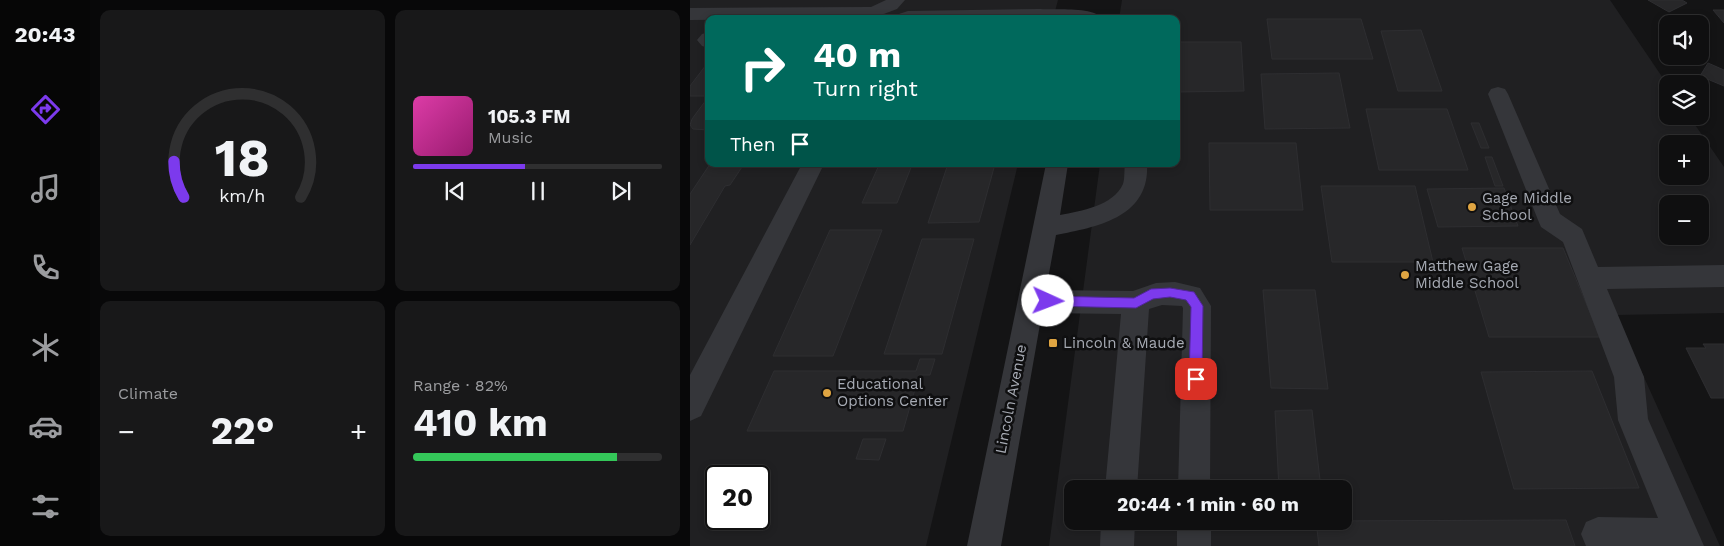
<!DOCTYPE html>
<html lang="en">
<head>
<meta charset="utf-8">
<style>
  :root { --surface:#0f0f10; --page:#181819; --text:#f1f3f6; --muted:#9b9c9f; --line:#2f2f30; --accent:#7c3aed }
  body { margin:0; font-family:"Work Sans",sans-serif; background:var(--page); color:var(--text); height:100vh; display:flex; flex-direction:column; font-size:19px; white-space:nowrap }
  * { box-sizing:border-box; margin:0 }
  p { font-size:16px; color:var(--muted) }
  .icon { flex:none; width:28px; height:28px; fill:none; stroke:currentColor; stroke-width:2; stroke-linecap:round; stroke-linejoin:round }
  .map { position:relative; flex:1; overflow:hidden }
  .panel { display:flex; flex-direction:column; gap:10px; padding:10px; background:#080809; width:600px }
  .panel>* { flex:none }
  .guide { position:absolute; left:15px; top:15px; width:475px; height:152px; border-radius:10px; box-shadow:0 2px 8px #0003,0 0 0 1px var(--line); background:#00695c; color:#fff; overflow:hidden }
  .tools { position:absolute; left:969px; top:15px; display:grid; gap:10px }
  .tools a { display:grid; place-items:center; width:50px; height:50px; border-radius:10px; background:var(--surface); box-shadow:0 2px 8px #0003,0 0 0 1px var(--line); font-size:25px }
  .speed { position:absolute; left:15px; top:465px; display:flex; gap:10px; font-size:25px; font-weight:700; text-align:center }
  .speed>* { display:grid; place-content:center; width:65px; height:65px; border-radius:50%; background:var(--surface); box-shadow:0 2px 8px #0003,0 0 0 1px var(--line); line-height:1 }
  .speed .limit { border:2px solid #111; border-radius:8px; background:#fff; color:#111 }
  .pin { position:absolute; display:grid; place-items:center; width:42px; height:42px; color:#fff; margin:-21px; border-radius:10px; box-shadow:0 2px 8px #0006 }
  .me { position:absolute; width:55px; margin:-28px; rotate:92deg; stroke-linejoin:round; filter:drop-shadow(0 0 4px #0008) }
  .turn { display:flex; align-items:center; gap:18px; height:105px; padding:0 25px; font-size:22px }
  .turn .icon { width:65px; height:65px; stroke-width:2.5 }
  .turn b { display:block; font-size:35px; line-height:42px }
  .then { display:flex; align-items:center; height:48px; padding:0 25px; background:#0003; gap:10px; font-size:19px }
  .big { font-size:38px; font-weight:700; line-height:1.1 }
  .panel .widget { flex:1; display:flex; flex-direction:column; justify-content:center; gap:8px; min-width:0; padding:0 18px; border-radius:10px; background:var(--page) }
  .panel .dial { align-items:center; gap:0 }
  .dial svg { height:130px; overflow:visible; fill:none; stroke:var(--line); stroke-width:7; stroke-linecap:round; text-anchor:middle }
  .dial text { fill:var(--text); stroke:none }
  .song { display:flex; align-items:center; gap:15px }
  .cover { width:60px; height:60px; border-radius:8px; background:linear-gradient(135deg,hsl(320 70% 55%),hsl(320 70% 35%)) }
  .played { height:5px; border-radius:2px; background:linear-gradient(90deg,var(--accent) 45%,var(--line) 45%) }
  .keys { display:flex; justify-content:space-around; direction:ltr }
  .heat { display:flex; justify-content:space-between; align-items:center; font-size:28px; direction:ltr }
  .charge { height:8px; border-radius:4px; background:linear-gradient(90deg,#34c759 82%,var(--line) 0) }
  .panel .tiles { flex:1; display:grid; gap:10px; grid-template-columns:repeat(2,1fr) }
  .trip { position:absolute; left:374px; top:480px; width:288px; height:50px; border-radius:10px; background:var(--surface); box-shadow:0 2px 8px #0003,0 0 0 1px var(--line); font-weight:700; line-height:50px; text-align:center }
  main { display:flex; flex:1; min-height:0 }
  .dock { display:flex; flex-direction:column; width:90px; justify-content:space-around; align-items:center; background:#060606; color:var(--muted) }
  .dock .icon { width:35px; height:35px }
  .dock .active { color:var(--accent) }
  .dock b { font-size:22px; color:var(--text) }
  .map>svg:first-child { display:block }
  .built { fill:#202022; fill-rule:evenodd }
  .building { fill:#272729; stroke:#2e2e31 }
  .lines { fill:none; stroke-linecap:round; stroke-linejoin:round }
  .minor { fill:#35363a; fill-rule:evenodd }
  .route { fill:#7c3aed; stroke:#51269a }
  .poi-dot { fill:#dfa542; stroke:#0f0f10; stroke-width:2 }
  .labels { text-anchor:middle; stroke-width:5; stroke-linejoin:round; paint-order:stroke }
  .poi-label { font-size:15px; fill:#a7abb4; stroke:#0f0f10; text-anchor:start }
  .street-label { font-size:15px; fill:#a7abb4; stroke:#0f0f10 }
</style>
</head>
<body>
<main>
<nav class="dock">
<b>20:43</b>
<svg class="icon active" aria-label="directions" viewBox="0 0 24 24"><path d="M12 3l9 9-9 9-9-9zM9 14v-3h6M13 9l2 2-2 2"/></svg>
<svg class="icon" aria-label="music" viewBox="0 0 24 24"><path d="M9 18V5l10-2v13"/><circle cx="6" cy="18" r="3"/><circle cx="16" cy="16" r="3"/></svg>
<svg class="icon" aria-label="phone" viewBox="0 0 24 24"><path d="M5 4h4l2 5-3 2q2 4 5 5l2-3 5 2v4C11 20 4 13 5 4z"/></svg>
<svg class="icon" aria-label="climate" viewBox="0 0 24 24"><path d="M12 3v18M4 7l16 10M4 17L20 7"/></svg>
<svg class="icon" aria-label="car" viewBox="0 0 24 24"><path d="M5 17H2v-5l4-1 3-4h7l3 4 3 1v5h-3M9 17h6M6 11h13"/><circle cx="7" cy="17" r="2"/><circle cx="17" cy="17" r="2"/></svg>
<svg class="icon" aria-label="filters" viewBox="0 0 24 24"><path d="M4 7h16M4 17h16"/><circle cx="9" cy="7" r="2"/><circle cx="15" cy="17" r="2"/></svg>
</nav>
<section class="panel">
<div class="tiles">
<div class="widget dial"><svg viewBox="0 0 100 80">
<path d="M14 69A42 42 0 1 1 86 69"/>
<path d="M14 69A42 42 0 0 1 8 47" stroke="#7c3aed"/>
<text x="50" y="56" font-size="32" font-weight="700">18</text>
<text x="50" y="72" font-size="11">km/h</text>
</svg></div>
<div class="widget">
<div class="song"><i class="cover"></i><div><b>105.3 FM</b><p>Music</p></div></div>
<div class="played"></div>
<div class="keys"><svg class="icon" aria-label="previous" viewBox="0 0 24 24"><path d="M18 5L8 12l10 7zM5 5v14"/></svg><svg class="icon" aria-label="pause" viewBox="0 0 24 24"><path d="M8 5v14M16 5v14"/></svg><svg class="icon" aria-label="next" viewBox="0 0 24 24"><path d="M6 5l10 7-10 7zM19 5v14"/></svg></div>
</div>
<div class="widget"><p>Climate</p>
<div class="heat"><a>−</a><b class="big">22°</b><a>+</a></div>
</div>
<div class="widget"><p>Range · 82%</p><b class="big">410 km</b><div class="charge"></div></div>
</div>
</section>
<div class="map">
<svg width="1034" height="546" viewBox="0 0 1034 546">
  <rect width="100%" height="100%" fill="#141415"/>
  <!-- built -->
  <path class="built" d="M0 0H368L363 19H19V164H328L236 546H0ZM26 476H69V519H26Z
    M432 0H920L977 84 978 116H999L1034 167V313L926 315 1030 546H359L410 164H486V19H429ZM978 144H1010V176H978ZM978 204H1010V236H978ZM382 489H652V521H382Z"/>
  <!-- building -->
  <path class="building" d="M958 0H992L997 3 979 12Z
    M1023 10H1034V23Z
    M577 19H671L683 59H582Z
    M731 30 752 91H708L691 31Z
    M486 42H551L554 91 486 92Z
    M1018 63 1034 70V86L1010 76Z
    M16 65H19V92L16 96H0V86Z
    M649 73 660 128 575 129 571 74Z
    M19 96V130L3 129 0 125 2 119Z
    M676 109H757L778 170H689Z
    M781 123H789L799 148H791Z
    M519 143H606L613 210H520Z
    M795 157H802L813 186H805Z
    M20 164H54L40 185 35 186 0 245V194Z
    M258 164H305L289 222 238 223Z
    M189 165H222L207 203H172Z
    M631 186H725L743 262H642Z
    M814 188 828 226 748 227 737 189Z
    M140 230H192L143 356H83Z
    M232 239H284L252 354H194Z
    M772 248H873L910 337H799Z
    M573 290H625L638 389 581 388Z
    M1013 344H1034V398H1021L996 348H1016Z
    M230 359H245L240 375H229L213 431H57L84 371H226Z
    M902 371 949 488 824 489 791 372Z
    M622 410 631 489H589L585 411Z
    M173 439H196L189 460 166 459Z
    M876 520 885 546H629L626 521Z"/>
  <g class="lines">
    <!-- minor -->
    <path class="minor" d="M196 0H215L207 9 183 18 0 20V8L181 7Z
      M349 9C364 10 404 6 413 19H204L206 15 218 11Z
      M19 32V48L12 46 7 40 12 34Z
      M808 87 815 89 818 94 870 214 892 229 908 267 1034 265V287L917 289 954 377 958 419 1014 546H896L891 534 896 522 908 517 968 518 928 420 924 377 873 242 851 227 848 220 798 94 801 89Z
      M112 164H134L11 416 0 421V375Z
      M356 164H378L370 215C391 211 423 206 433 184 435 178 434 170 435 164H457C460 217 408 227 366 235L356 290 443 291 466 283 485 282 510 288 521 306 520 489H488L493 308 492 306 472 305 459 309 447 489H415L431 314 352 313 311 546H277Z
      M411 521H445L444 546H410Z
      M487 521H521V546H487Z"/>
  </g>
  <!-- route -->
  <path class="route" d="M480 288 504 292 513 306 512 379 510 384 506 385 501 384 499 379 501 307 496 300 480 297 463 299 446 308 358 306 353 305 352 301 353 297 358 296 444 298 461 289Z"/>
  <!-- markers -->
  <g class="poi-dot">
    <circle cx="782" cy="207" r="5"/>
    <circle cx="715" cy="275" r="5"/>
    <rect x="358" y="338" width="10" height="10" rx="2.5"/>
    <circle cx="137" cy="393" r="5"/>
  </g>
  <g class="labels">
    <!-- poi labels -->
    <g class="poi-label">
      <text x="792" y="203">Gage Middle<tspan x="792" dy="17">School</tspan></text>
      <text x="725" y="271">Matthew Gage<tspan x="725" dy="17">Middle School</tspan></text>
      <text x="373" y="348">Lincoln &amp; Maude</text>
      <text x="147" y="389">Educational<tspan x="147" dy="17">Options Center</tspan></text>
    </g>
    <!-- street labels -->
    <g class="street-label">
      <text transform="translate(321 399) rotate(-79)" y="5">Lincoln Avenue</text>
    </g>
  </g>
</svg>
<div class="tools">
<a><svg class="icon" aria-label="sound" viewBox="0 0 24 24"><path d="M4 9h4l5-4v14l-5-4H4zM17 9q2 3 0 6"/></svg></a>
<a><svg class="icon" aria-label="layers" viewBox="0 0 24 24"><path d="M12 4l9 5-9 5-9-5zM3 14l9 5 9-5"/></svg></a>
<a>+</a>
<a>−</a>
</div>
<div class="speed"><div class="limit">20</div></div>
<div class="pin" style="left:506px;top:379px;background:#d93025"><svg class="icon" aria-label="arrive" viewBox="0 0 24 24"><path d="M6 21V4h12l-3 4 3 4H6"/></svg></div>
<svg class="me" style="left:358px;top:301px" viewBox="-20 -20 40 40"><circle r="19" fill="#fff"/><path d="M0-13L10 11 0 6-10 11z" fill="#7c3aed"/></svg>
<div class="trip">20:44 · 1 min · 60 m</div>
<div class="guide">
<div class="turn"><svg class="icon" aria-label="right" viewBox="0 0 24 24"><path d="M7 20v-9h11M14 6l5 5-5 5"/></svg><div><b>40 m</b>Turn right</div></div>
<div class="then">Then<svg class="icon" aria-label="arrive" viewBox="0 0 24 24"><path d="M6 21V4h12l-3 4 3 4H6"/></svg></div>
</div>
</div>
</main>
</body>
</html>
